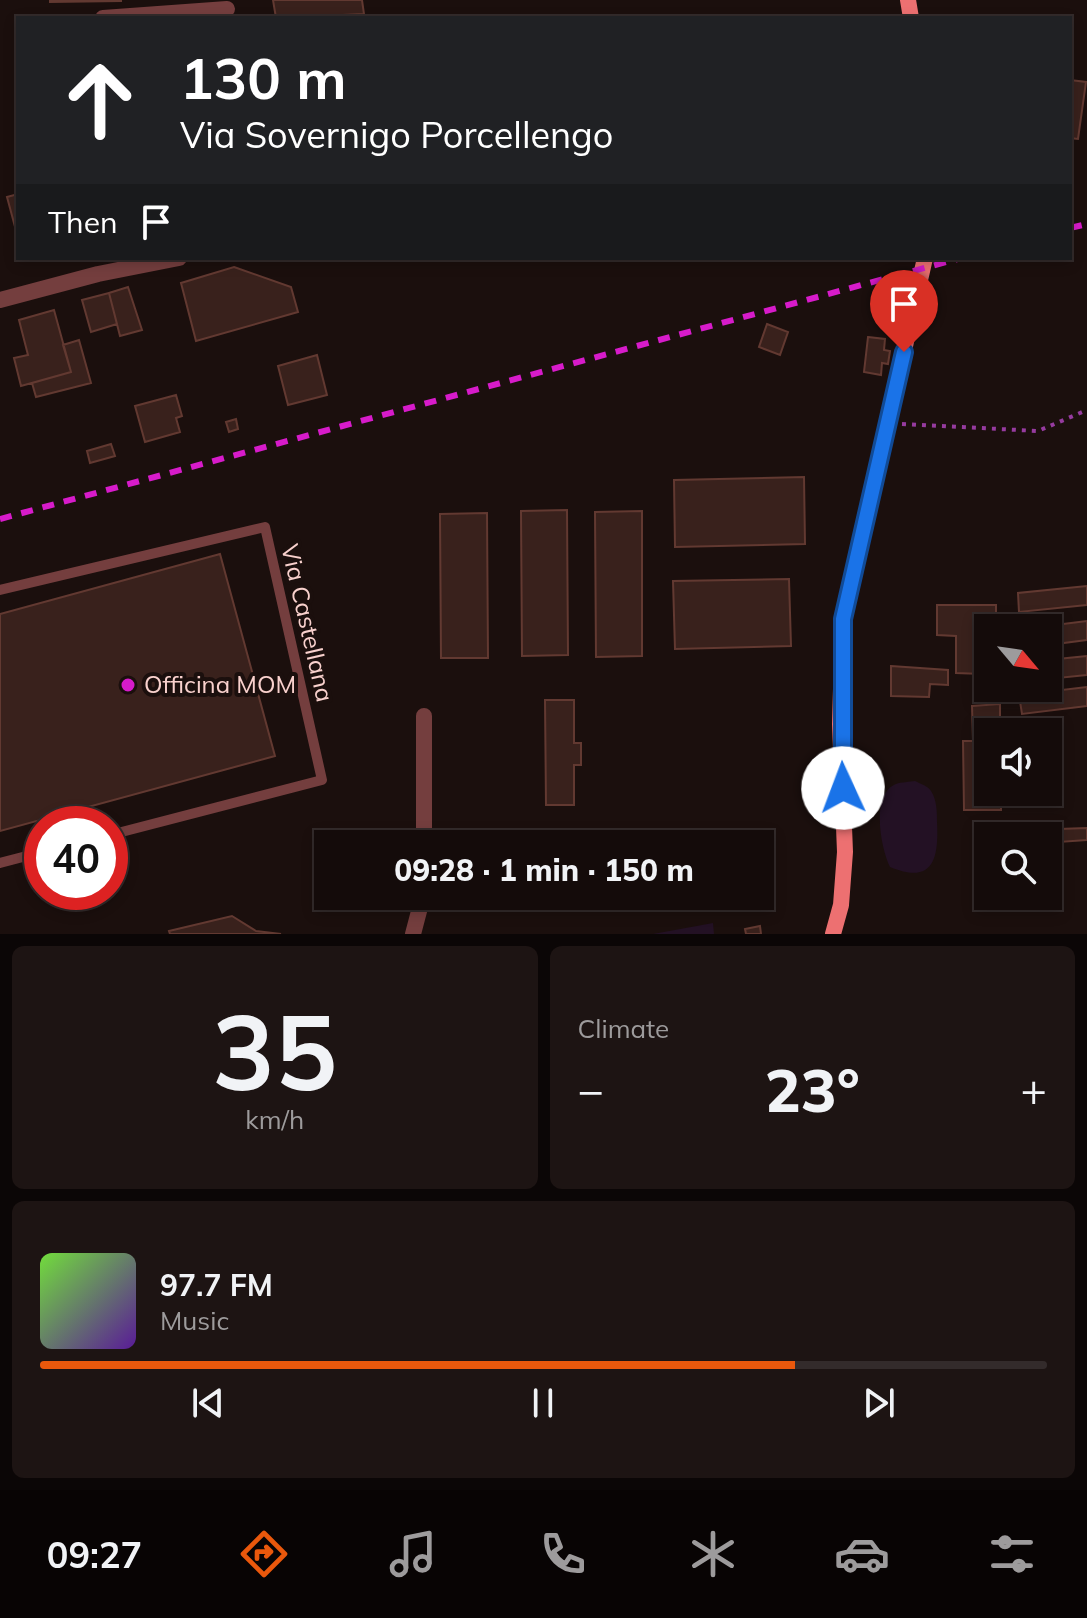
<!DOCTYPE html>
<html lang="en">
<head>
<meta charset="utf-8">
<style>
  :root { --surface:#140b0a; --page:#1d1413; --text:#f1f3f6; --muted:#9d9b9c; --line:#332b2b; --accent:#ea580c }
  body { margin:0; font-family:Mulish,sans-serif; background:var(--page); color:var(--text); height:100vh; display:flex; flex-direction:column; font-size:30px; white-space:nowrap }
  * { box-sizing:border-box; margin:0 }
  p { font-size:26px; color:var(--muted) }
  .icon { flex:none; width:44px; height:44px; fill:none; stroke:currentColor; stroke-width:2; stroke-linecap:round; stroke-linejoin:round }
  .map { position:relative; height:934px; overflow:hidden }
  .drawer { display:flex; flex-direction:column; gap:12px; padding:12px; background:#0b0606; flex:1 }
  .drawer>* { flex:none }
  .hud { position:absolute; left:16px; top:16px; width:1056px; height:244px; border-radius:0px; box-shadow:0 4px 12px #0003,0 0 0 2px var(--line); background:#202124; color:#fff; overflow:hidden }
  .needle { width:52px; rotate:119deg }
  .fabs { position:absolute; left:974px; top:614px; display:grid; gap:16px }
  .fabs a { display:grid; place-items:center; width:88px; height:88px; border-radius:0px; background:var(--surface); box-shadow:0 4px 12px #0003,0 0 0 2px var(--line); font-size:40px }
  .speed { position:absolute; left:24px; top:806px; display:flex; gap:16px; font-size:40px; font-weight:700; text-align:center }
  .speed>* { display:grid; place-content:center; width:104px; height:104px; border-radius:50%; background:var(--surface); box-shadow:0 4px 12px #0003,0 0 0 2px var(--line); line-height:1 }
  .speed .limit { border:12px solid #d22; background:#fff; color:#111 }
  .pin { position:absolute; display:grid; place-items:center; width:68px; height:68px; color:#fff; margin:-82px -34px; border-radius:50% 50% 50% 0; rotate:-45deg; box-shadow:0 0 8px #0007 }
  .pin .icon { rotate:45deg }
  .me { position:absolute; width:88px; margin:-44px; rotate:358deg; stroke-linejoin:round; filter:drop-shadow(0 0 6px #0008) }
  .turn { display:flex; align-items:center; gap:28px; height:168px; padding:0 32px; font-size:36px }
  .turn .icon { width:104px; height:104px; stroke-width:2.5 }
  .turn b { display:block; font-size:56px; line-height:68px }
  .then { display:flex; align-items:center; height:76px; padding:0 32px; background:#0003; gap:16px; font-size:30px }
  .big { font-size:60px; font-weight:800; line-height:1.1 }
  .drawer .tile { flex:1; display:flex; flex-direction:column; justify-content:center; gap:12px; min-width:0; padding:0 28px; border-radius:12px; background:var(--page) }
  .drawer .dial { align-items:center; gap:0 }
  .dial b { font-size:104px; line-height:1 }
  .song { display:flex; align-items:center; gap:24px }
  .cover { width:96px; height:96px; border-radius:12px; background:linear-gradient(135deg,hsl(100 70% 55%),hsl(270 70% 35%)) }
  .played { height:8px; border-radius:4px; background:linear-gradient(90deg,var(--accent) 75%,var(--line) 75%) }
  .keys { display:flex; justify-content:space-around; direction:ltr }
  .heat { display:flex; justify-content:space-between; align-items:center; font-size:44px; direction:ltr }
  .drawer .tiles { flex:1; display:grid; gap:12px; grid-template-columns:1fr 1fr }
  .tile:last-child { grid-column:span 2 }
  .trip { position:absolute; left:314px; top:830px; width:460px; height:80px; border-radius:0px; background:var(--surface); box-shadow:0 4px 12px #0003,0 0 0 2px var(--line); font-weight:800; line-height:80px; text-align:center }
  .menu { display:flex; height:128px; justify-content:space-around; align-items:center; background:#080404; color:var(--muted) }
  .menu .icon { width:56px; height:56px }
  .menu .current { color:var(--accent) }
  .menu b { font-size:36px; color:var(--text) }
  .map>svg:first-child { display:block }
  .green { fill:#231124 }
  .building { fill:#39211c; stroke:#623931; stroke-width:2 }
  .lines { fill:none; stroke-linecap:round; stroke-linejoin:round }
  .path { stroke:#963b9f; stroke-width:4; stroke-dasharray:4 6; stroke-linecap:butt }
  .lane { stroke:#743e3e; stroke-width:10 }
  .street { stroke:#743e3e; stroke-width:16 }
  .secondary { stroke:#ed7071; stroke-width:16 }
  .rail { stroke:#d71bca; stroke-width:6; stroke-dasharray:12 10; stroke-linecap:butt }
  .route-casing { stroke:#114b97; stroke-width:20 }
  .route { stroke:#1a73e8; stroke-width:14 }
  .poi-dot { fill:#d71bca; stroke:#1b0f0d; stroke-width:3 }
  .labels { text-anchor:middle; stroke-width:8; stroke-linejoin:round; paint-order:stroke }
  .street-label { font-size:24px; fill:#f9d1cd; stroke:#1b0f0d }
  .poi-label { font-size:24px; fill:#f9d1cd; stroke:#1b0f0d; text-anchor:start }
</style>
</head>
<body>
<div class="map">
<svg width="1087" height="934" viewBox="0 0 1087 934">
  <rect width="100%" height="100%" fill="#1b0f0d"/>
  <!-- green -->
  <path class="green" d="M915 781C921 784 928 786 931 791 937 800 937 812 937 822 939 859 933 885 890 867 881 849 870 794 896 784 901 782 910 782 915 781Z
    M713 923 714 934H653Z"/>
  <!-- building -->
  <path class="building" d="M50 0H121V1L50 2Z
    M273 0H362L364 14 276 18Z
    M1070 80 1086 82 1078 139 1070 138Z
    M18 194V238L7 197Z
    M234 267 291 287 298 312 196 341 181 283Z
    M128 287 142 330 120 336 109 293Z
    M109 293 117 324 91 332 82 300Z
    M54 310 71 372 21 386 14 358 28 355 19 320Z
    M767 324 788 332 780 355 759 347Z
    M868 337 885 339 884 350 890 351 888 364 882 363 881 375 864 372Z
    M79 340 91 383 36 397 32 383 71 372 63 345Z
    M317 355 327 395 288 405 278 366Z
    M176 395 182 416 176 418 180 432 145 442 135 406Z
    M236 419 238 429 229 432 226 422Z
    M111 444 115 456 90 463 87 451Z
    M804 477 805 544 675 547 674 480Z
    M567 510 568 655 522 656 521 511Z
    M642 511V656L596 657 595 512Z
    M487 513 488 658H441L440 514Z
    M220 554 275 756 0 831V614Z
    M789 579 791 646 675 649 673 581Z
    M1087 586V605L1019 612 1018 593Z
    M937 605H996V628H988V651H983L982 674 956 673V636L937 635Z
    M1087 621V640L1048 645V628H1031Z
    M1087 656V675L1048 679V660Z
    M891 666 948 670V685L930 684 929 697 891 696Z
    M1087 687V706L1022 714 1019 695Z
    M545 700H574V743H581V765H574V805H546Z
    M1000 704V732H988V741H973L972 706Z
    M963 741H988V792H1001V810H964Z
    M1004 823 1005 836H988V865H981L980 824Z
    M1011 824H1041V836H1011Z
    M1087 828V840L1059 842V829Z
    M232 916 256 931 281 934H170L169 931Z
    M760 926 761 934H746L745 929Z"/>
  <g class="lines">
    <!-- path -->
    <path class="path" d="M902 424 1038 431 1087 410"/>
    <!-- lane -->
    <path class="lane" d="M0 590 265 527 322 780 110 835
      M0 863 42 852"/>
    <!-- street -->
    <path class="street" d="M103 18 227 9
      M0 300 98 274 179 258
      M424 716V844
      M413 934 423 896"/>
    <!-- secondary -->
    <path class="secondary" d="M908 0 911 18
      M833 934 841 905 845 852 840 724 843 619 925 258"/>
    <!-- rail -->
    <path class="rail" d="M1070 228 1087 224
      M0 519 961 258"/>
  </g>
  <g class="lines">
    <!-- route casing -->
    <g class="route-casing">
      <path id="route" d="M843 788V619L904 352"/>
    </g>
    <!-- route -->
    <use href="#route" class="route"/>
  </g>
  <!-- markers -->
  <circle class="poi-dot" cx="128" cy="685" r="8"/>
  <g class="labels">
    <!-- street labels -->
    <g class="street-label">
      <text transform="translate(307 623) rotate(77)" y="8">Via Castellana</text>
    </g>
    <!-- poi labels -->
    <g class="poi-label">
      <text x="144" y="693">Officina MOM</text>
    </g>
  </g>
</svg>
<div class="fabs">
<a><svg class="needle" viewBox="-14 -14 28 28"><path d="M0-13l5 13h-10z" fill="#e53935"/><path d="M0 13l5-13h-10z" fill="#9d9b9c"/></svg></a>
<a><svg class="icon" aria-label="sound" viewBox="0 0 24 24"><path d="M4 9h4l5-4v14l-5-4H4zM17 9q2 3 0 6"/></svg></a>
<a><svg class="icon" aria-label="search" viewBox="0 0 24 24"><circle cx="10" cy="10" r="6"/><path d="M15 15l6 6"/></svg></a>
</div>
<div class="speed"><div class="limit">40</div></div>
<div class="pin" style="left:904px;top:352px;background:#d93025"><svg class="icon" aria-label="arrive" viewBox="0 0 24 24"><path d="M6 21V4h12l-3 4 3 4H6"/></svg></div>
<svg class="me" style="left:843px;top:788px" viewBox="-20 -20 40 40"><circle r="19" fill="#fff"/><path d="M0-13L10 11 0 6-10 11z" fill="#1a73e8"/></svg>
<div class="trip">09:28 · 1 min · 150 m</div>
<div class="hud">
<div class="turn"><svg class="icon" aria-label="ahead" viewBox="0 0 24 24"><path d="M12 20V5M6 11l6-6 6 6"/></svg><div><b>130 m</b>Via Sovernigo Porcellengo</div></div>
<div class="then">Then<svg class="icon" aria-label="arrive" viewBox="0 0 24 24"><path d="M6 21V4h12l-3 4 3 4H6"/></svg></div>
</div>
</div>
<section class="drawer">
<div class="tiles">
<div class="tile dial"><b>35</b><p>km/h</p></div>
<div class="tile"><p>Climate</p>
<div class="heat"><a>−</a><b class="big">23°</b><a>+</a></div>
</div>
<div class="tile">
<div class="song"><i class="cover"></i><div><b>97.7 FM</b><p>Music</p></div></div>
<div class="played"></div>
<div class="keys"><svg class="icon" aria-label="previous" viewBox="0 0 24 24"><path d="M18 5L8 12l10 7zM5 5v14"/></svg><svg class="icon" aria-label="pause" viewBox="0 0 24 24"><path d="M8 5v14M16 5v14"/></svg><svg class="icon" aria-label="next" viewBox="0 0 24 24"><path d="M6 5l10 7-10 7zM19 5v14"/></svg></div>
</div>
</div>
</section>
<nav class="menu">
<b>09:27</b>
<svg class="icon current" aria-label="directions" viewBox="0 0 24 24"><path d="M12 3l9 9-9 9-9-9zM9 14v-3h6M13 9l2 2-2 2"/></svg>
<svg class="icon" aria-label="music" viewBox="0 0 24 24"><path d="M9 18V5l10-2v13"/><circle cx="6" cy="18" r="3"/><circle cx="16" cy="16" r="3"/></svg>
<svg class="icon" aria-label="phone" viewBox="0 0 24 24"><path d="M5 4h4l2 5-3 2q2 4 5 5l2-3 5 2v4C11 20 4 13 5 4z"/></svg>
<svg class="icon" aria-label="climate" viewBox="0 0 24 24"><path d="M12 3v18M4 7l16 10M4 17L20 7"/></svg>
<svg class="icon" aria-label="car" viewBox="0 0 24 24"><path d="M5 17H2v-5l4-1 3-4h7l3 4 3 1v5h-3M9 17h6M6 11h13"/><circle cx="7" cy="17" r="2"/><circle cx="17" cy="17" r="2"/></svg>
<svg class="icon" aria-label="filters" viewBox="0 0 24 24"><path d="M4 7h16M4 17h16"/><circle cx="9" cy="7" r="2"/><circle cx="15" cy="17" r="2"/></svg>
</nav>
</body>
</html>
